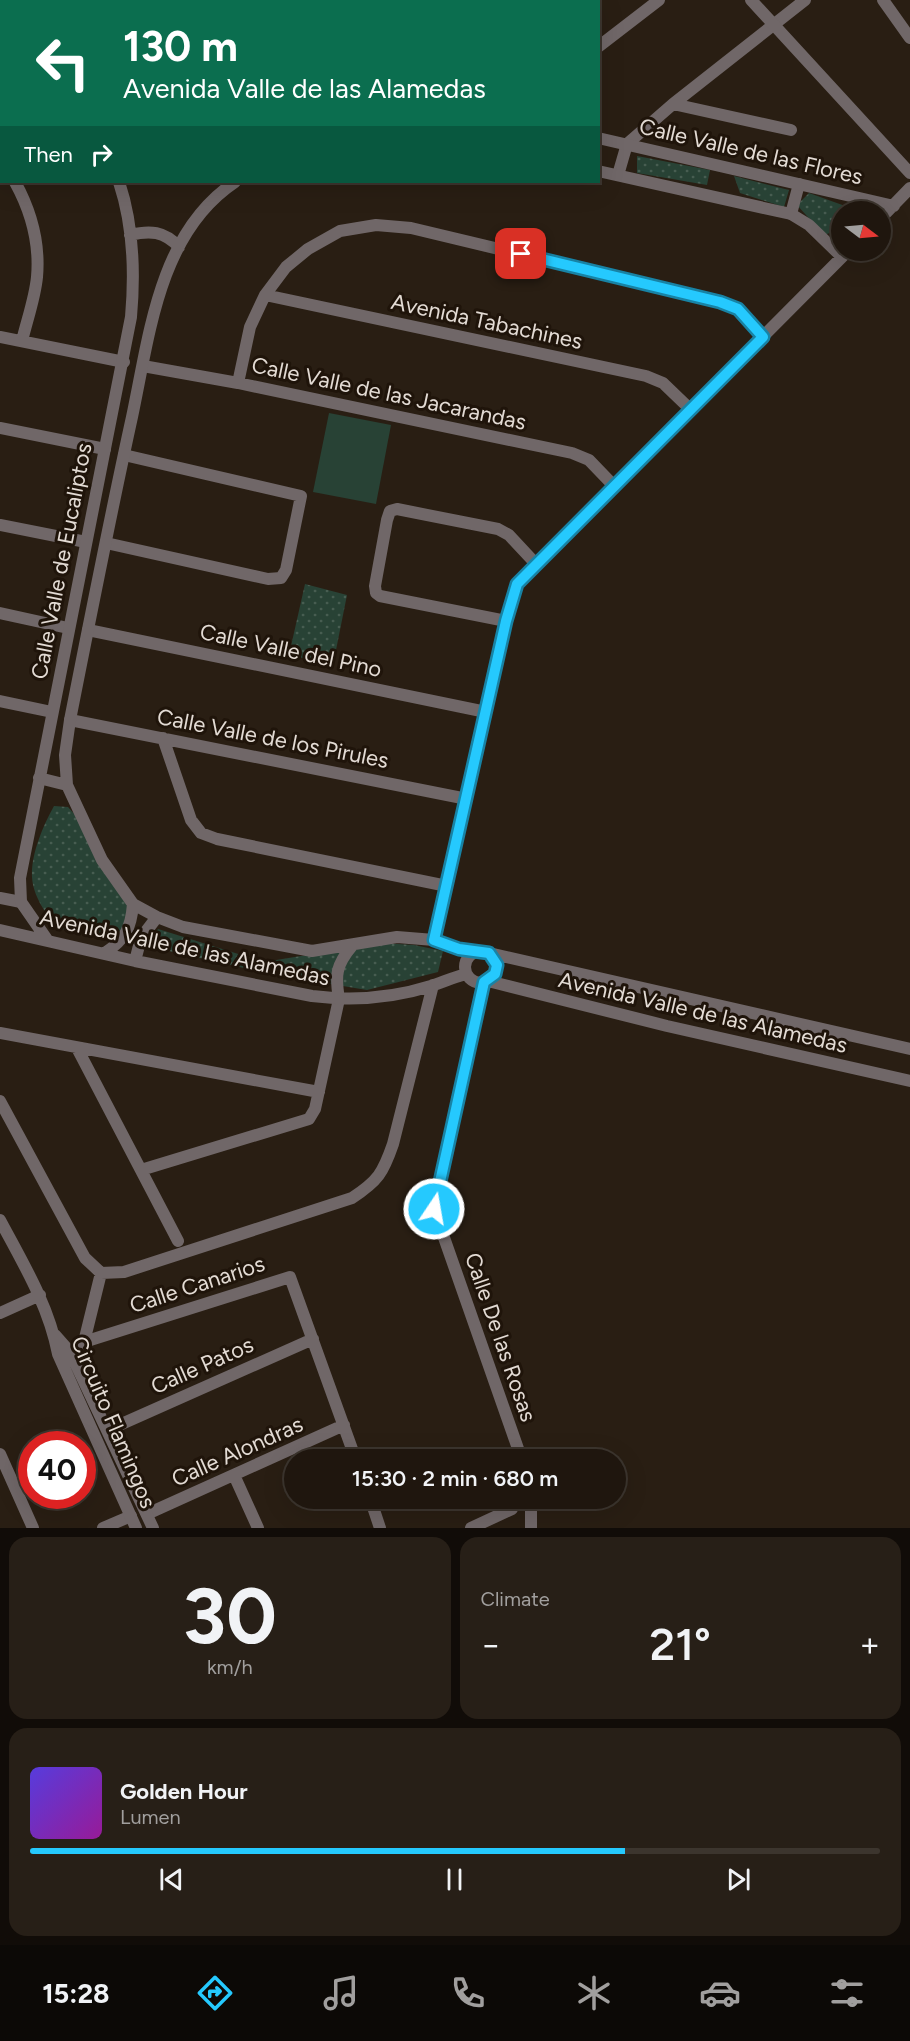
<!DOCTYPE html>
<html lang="en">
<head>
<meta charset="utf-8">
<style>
  :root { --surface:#1f160e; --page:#271f17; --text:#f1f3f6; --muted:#a19f9e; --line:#3c352e; --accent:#25c9fe }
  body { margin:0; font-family:Figtree,sans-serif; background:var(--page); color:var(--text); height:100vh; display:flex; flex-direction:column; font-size:22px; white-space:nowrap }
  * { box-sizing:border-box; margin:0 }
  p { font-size:20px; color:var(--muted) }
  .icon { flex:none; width:33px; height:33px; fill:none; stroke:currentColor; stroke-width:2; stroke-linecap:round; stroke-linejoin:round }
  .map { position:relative; height:1528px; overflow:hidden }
  .sheet { display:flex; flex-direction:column; gap:9px; padding:9px; background:#110c08; flex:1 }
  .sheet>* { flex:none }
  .hud { position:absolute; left:0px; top:0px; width:600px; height:183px; box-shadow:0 6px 24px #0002,0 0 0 2px var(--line); background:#0b6e4f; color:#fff; overflow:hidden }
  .needle { width:39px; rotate:106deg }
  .tools { position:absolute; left:831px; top:201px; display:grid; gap:12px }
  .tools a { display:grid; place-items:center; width:60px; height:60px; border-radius:50%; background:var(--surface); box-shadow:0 6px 24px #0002,0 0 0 2px var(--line); font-size:30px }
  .speed { position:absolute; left:18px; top:1431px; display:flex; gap:12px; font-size:30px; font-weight:700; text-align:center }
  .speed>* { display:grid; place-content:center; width:78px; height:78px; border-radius:50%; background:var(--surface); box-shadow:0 6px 24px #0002,0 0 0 2px var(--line); line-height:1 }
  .speed .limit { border:9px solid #d22; background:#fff; color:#111 }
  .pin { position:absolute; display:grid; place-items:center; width:51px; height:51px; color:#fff; margin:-26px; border-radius:12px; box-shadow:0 3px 9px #0006 }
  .me { position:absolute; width:66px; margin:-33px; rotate:12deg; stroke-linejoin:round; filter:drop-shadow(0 0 4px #0008) }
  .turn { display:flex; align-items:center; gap:21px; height:126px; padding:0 24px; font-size:27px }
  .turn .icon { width:78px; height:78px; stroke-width:2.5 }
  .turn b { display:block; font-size:42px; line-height:51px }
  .then { display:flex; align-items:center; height:57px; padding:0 24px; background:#0003; gap:12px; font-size:22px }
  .big { font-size:45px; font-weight:600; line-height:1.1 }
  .sheet .widget { flex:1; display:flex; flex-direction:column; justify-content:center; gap:9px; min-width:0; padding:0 21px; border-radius:18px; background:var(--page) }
  .sheet .dial { align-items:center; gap:0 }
  .dial b { font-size:78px; line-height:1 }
  .song { display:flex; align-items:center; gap:18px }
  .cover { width:72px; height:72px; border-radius:9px; background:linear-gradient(135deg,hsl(250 70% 55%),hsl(300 70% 35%)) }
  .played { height:6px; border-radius:3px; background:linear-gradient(90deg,var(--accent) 70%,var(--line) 70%) }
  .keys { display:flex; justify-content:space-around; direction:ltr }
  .heat { display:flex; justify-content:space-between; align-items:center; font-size:33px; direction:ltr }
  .sheet .tiles { flex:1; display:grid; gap:9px; grid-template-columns:1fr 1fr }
  .widget:last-child { grid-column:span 2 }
  .trip { position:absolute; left:284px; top:1449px; width:342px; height:60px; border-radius:30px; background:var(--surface); box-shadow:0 6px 24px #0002,0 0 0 2px var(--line); font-weight:600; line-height:60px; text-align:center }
  .tabs { display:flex; height:96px; justify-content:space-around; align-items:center; background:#0c0906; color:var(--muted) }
  .tabs .icon { width:42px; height:42px }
  .tabs .selected { color:var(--accent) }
  .tabs b { font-size:27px; color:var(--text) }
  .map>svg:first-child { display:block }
  .park { fill:url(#park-dots) }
  .pitch { fill:#284235 }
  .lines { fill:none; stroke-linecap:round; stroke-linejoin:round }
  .minor { stroke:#706768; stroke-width:12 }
  .tertiary { stroke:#706768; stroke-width:12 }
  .route-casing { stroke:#1883a5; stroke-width:15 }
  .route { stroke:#25c9fe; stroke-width:10 }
  .labels { text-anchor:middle; stroke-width:6; stroke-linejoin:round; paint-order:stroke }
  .street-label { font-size:22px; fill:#e3dbd4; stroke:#1f140a }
</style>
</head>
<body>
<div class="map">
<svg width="910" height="1528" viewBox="0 0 910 1528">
  <defs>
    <pattern id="park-dots" width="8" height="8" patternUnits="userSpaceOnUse" patternTransform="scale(1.5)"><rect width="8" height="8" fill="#284235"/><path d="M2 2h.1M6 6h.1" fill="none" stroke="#475d51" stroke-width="1.8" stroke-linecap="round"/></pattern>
  </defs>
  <rect width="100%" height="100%" fill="#291e13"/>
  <!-- park -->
  <path class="park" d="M637 156 710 170 707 185 637 173Z
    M734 176 789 190 784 207 740 193Z
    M809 193 859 211H860L842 212 841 229 824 235 797 205Z
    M305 584 347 595 333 665 289 655Z
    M54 806 68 807 76 816 116 883 132 915 114 940 57 928C46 914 33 896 32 877 31 854 43 826 54 806Z
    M158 929 264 962 381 943 414 945 443 951 438 972 367 990 270 974 147 946Z"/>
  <!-- pitch -->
  <path class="pitch" d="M329 413 391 425 376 504 313 492Z"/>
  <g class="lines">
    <!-- minor -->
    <path class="minor" d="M883 0 910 38
      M598 47 659 0
      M673 104 791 130
      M0 166 2 168
      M618 175 627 144 673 104 805 0
      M15 182C31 211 40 243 37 277 35 298 27 320 22 341
      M791 214 799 184
      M265 295 646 376 663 383 690 409
      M0 337 124 362
      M143 366 238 383 572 453 589 460 614 486
      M238 383 250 327 265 295 286 267 308 249 340 231 376 225 411 228 720 302 738 309 763 337
      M0 428 105 449
      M0 525 86 542
      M106 543 268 579 281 578 286 570 301 496 124 455
      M0 613 68 628
      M506 621 380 596 376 593 375 586 387 520 390 511 397 509 498 529 509 535 536 564
      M88 630 486 712
      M0 701 52 712
      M70 720 467 799
      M163 738 191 820 201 833 217 839 447 886
      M0 898 21 902
      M0 1033 319 1092
      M77 1048 178 1241
      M141 1170 309 1119 315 1109 339 999
      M84 1342 290 1277 356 1460
      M108 1430 313 1339
      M0 1454 33 1528
      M234 1475 258 1528
      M370 1498 380 1528
      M147 1514 344 1425
      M103 1528 131 1516
      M471 1528 512 1509"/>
    <!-- tertiary -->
    <path class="tertiary" d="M9 0 15 2
      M751 0 910 173
      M0 43 2 44
      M598 138 894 206
      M598 171 791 214 809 225 842 257
      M235 182C202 204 180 238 166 275 149 320 142 370 132 417 110 517 90 619 70 720L65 755 67 785 102 860 133 904 157 917 183 927 312 951 397 937 434 940 459 949 477 951
      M880 219 910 188
      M130 235C150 230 164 231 179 247
      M39 778 67 785
      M0 930 135 961 312 996C352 1001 393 998 431 986 443 982 454 977 466 974
      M434 940 506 621 517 584 849 250
      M48 941 21 902 20 878 131 317C135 272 133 224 119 182
      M465 967a16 16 0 1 1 32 0a16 16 0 1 1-32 0Z
      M105 953C125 939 131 929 133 904
      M489 953 910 1049
      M135 961 141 938 157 917
      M488 981 667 1026 910 1081
      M484 982 434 1209 522 1460
      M339 999C335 975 336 965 352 946
      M0 1101 85 1258 101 1273
      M0 1220C23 1263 49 1306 58 1354L136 1528
      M101 1273 124 1272 352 1198C378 1181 383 1173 393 1144L433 985
      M0 1313 40 1295
      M55 1335 70 1352 153 1528
      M65 1353 70 1352 84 1342 101 1273
      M531 1528V1498"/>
  </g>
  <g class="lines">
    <!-- route casing -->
    <g class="route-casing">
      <path id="route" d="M434 1209 484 982 495 974 497 965 489 953 459 949 434 940 506 621 517 584 763 337 738 309 720 302 521 254"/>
    </g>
    <!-- route -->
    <use href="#route" class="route"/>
  </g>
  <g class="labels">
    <!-- street labels -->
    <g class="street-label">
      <text transform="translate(751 151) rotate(13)" y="8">Calle Valle de las Flores</text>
      <text transform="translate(487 321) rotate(12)" y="8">Avenida Tabachines</text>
      <text transform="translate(389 393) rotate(12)" y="8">Calle Valle de las Jacarandas</text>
      <text transform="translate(61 561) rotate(-79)" y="8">Calle Valle de Eucaliptos</text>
      <text transform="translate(291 650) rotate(12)" y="8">Calle Valle del Pino</text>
      <text transform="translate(273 738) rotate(11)" y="8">Calle Valle de los Pirules</text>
      <text transform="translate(185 947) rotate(12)" y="8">Avenida Valle de las Alamedas</text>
      <text transform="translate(703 1012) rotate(13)" y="8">Avenida Valle de las Alamedas</text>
      <text transform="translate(197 1284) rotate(-18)" y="8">Calle Canarios</text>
      <text transform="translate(501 1337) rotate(71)" y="8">Calle De las Rosas</text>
      <text transform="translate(202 1365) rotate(-24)" y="8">Calle Patos</text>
      <text transform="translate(114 1422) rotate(67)" y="8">Circuito Flamingos</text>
      <text transform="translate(237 1451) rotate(-24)" y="8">Calle Alondras</text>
    </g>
  </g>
</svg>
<div class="tools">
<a><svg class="needle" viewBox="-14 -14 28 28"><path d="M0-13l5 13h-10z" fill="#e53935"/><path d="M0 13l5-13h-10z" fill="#a19f9e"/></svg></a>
</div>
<div class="speed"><div class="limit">40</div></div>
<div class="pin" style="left:521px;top:254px;background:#d93025"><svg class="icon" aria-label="arrive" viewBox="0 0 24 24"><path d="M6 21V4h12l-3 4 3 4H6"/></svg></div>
<svg class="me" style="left:434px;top:1209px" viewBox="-20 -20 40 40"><circle r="17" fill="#25c9fe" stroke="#fff" stroke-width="3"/><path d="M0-11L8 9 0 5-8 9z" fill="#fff"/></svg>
<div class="trip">15:30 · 2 min · 680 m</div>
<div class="hud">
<div class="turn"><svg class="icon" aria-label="left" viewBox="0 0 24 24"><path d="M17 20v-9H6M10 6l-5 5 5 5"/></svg><div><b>130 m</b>Avenida Valle de las Alamedas</div></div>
<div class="then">Then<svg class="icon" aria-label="right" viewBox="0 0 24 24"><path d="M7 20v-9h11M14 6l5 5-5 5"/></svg></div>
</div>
</div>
<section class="sheet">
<div class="tiles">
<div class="widget dial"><b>30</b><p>km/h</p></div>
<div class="widget"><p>Climate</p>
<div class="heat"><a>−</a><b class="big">21°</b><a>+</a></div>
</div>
<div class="widget">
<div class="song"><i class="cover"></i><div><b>Golden Hour</b><p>Lumen</p></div></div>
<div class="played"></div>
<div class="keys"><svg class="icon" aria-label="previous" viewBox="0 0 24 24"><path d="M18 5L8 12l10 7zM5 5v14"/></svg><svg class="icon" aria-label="pause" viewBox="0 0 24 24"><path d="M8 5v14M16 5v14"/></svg><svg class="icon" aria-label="next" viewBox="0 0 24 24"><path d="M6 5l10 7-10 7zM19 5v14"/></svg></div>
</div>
</div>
</section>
<nav class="tabs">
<b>15:28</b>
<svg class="icon selected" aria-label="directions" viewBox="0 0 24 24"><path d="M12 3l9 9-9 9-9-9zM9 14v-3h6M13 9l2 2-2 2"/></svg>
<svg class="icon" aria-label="music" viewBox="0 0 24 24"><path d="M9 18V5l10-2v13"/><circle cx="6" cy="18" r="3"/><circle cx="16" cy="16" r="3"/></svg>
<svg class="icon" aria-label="phone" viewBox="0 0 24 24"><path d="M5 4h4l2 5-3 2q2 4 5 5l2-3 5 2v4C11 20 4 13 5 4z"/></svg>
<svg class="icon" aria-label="climate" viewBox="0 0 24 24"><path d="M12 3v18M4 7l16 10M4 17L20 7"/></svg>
<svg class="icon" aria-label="car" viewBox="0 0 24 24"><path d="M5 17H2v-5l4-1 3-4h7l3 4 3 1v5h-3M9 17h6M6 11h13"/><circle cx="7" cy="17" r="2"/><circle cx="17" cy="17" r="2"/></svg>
<svg class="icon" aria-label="filters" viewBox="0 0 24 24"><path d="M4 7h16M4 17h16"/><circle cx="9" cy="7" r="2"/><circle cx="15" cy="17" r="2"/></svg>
</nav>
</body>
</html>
